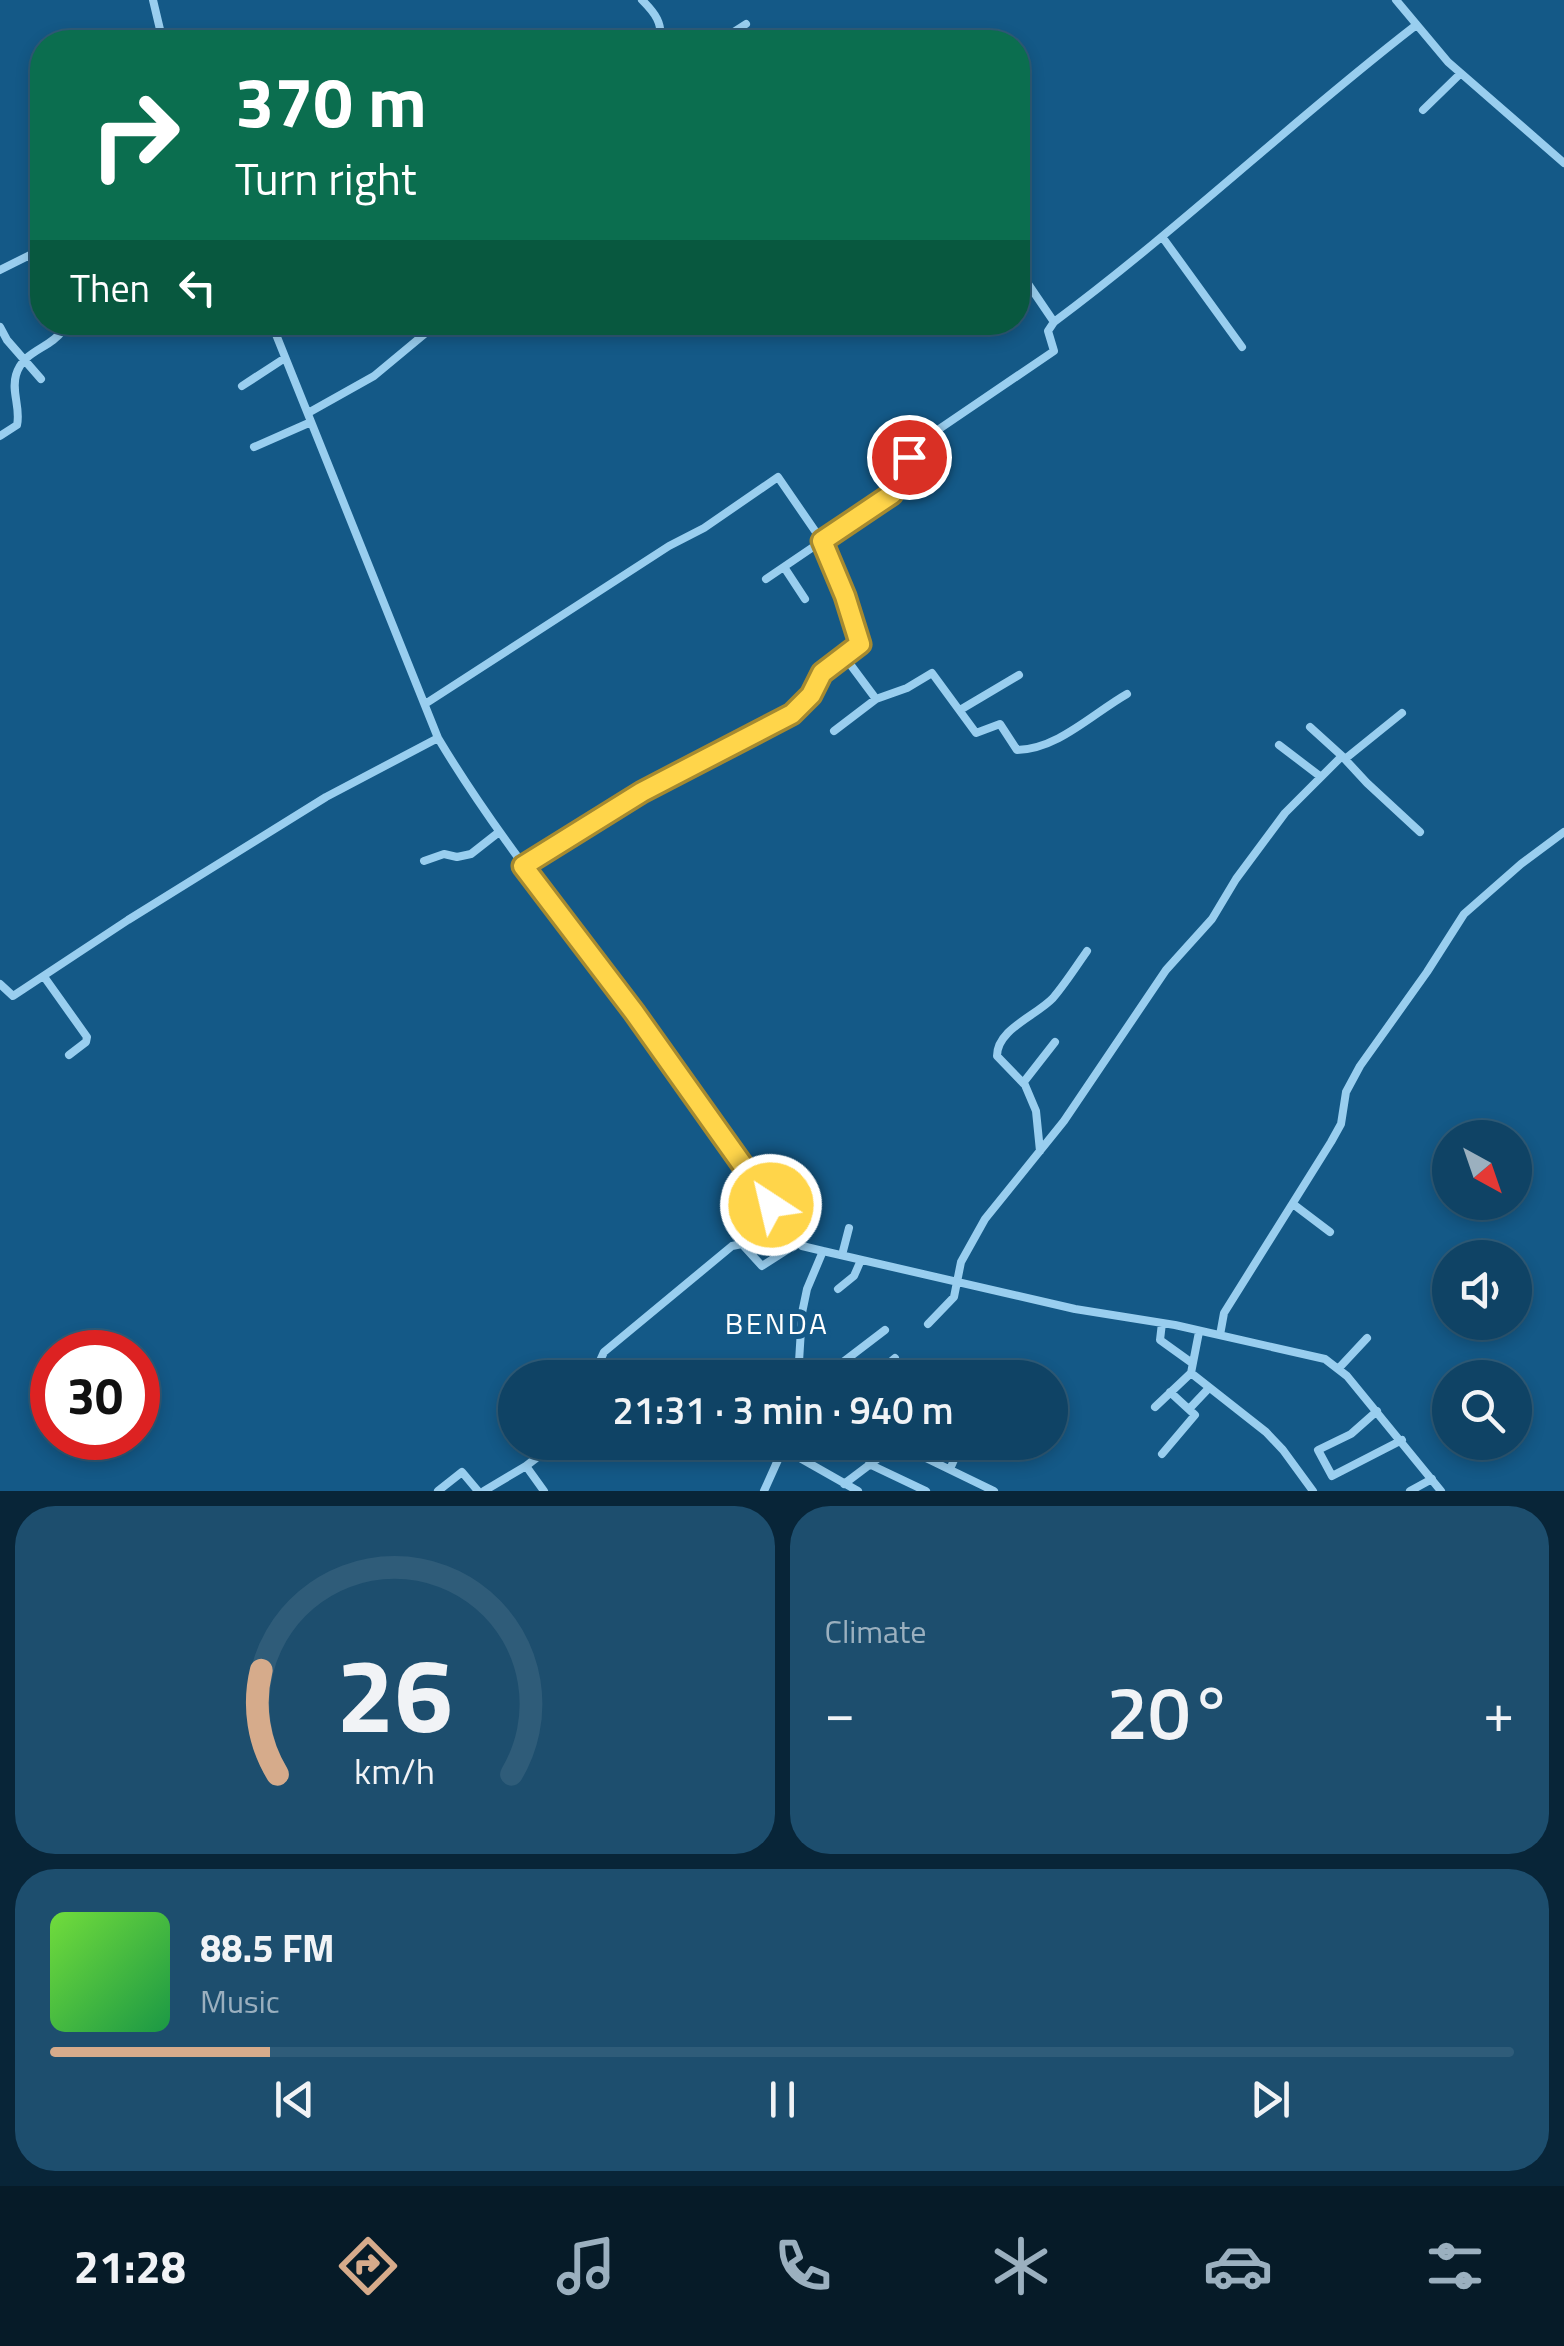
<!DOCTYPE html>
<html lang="en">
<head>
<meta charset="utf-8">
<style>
  :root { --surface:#0f4365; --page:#1d4e6e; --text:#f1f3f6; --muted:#9bb0bf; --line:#2f5c79; --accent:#d6ab8b }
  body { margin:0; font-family:"Titillium Web",sans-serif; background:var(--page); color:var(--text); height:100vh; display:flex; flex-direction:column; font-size:38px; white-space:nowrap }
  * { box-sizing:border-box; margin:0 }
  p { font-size:32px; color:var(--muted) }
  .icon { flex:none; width:55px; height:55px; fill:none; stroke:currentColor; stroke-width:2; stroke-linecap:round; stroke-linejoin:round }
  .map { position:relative; height:1491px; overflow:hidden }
  .side { display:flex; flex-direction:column; gap:15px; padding:15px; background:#082538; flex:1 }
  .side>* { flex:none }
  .guide { position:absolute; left:30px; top:30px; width:1000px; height:305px; border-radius:40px; box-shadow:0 5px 15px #0003,0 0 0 2px var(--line); background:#0b6e4f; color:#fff; overflow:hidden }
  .needle { width:65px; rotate:140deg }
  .controls { position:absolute; left:1432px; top:1120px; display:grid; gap:20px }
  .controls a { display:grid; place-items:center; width:100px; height:100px; border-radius:50%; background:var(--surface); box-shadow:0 5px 15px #0003,0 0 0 2px var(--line); font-size:50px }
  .speed { position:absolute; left:30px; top:1330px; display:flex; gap:20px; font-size:50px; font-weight:700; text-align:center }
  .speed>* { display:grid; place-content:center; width:130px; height:130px; border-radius:50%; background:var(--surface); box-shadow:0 5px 15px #0003,0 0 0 2px var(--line); line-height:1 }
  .speed .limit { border:15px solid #d22; background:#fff; color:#111 }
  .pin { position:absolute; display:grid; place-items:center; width:85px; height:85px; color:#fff; margin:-42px; border:5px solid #fff; border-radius:50%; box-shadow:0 2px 10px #0007 }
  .me { position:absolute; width:110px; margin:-55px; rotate:325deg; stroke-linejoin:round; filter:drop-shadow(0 0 8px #0008) }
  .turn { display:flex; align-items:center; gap:35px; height:210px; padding:0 40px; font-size:45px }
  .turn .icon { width:130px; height:130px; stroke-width:2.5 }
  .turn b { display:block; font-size:70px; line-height:85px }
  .then { display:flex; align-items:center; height:95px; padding:0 40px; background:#0003; gap:20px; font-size:38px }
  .big { font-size:75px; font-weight:600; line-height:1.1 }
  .side .tile { flex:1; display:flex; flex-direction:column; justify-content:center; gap:15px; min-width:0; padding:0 35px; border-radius:40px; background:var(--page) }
  .side .dial { align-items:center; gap:0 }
  .dial svg { height:260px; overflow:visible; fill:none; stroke:var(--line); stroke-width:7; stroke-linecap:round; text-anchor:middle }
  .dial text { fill:var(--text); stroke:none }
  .song { display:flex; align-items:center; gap:30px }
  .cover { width:120px; height:120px; border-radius:15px; background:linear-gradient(135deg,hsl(100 70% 55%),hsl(140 70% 35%)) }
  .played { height:10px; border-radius:5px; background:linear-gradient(90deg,var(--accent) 15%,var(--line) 15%) }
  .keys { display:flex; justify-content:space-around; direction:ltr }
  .heat { display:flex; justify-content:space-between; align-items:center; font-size:55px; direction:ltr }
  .side .tiles { flex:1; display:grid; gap:15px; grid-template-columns:1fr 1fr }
  .tile:last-child { grid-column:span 2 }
  .trip { position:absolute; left:498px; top:1360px; width:570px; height:100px; border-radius:50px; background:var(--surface); box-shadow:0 5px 15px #0003,0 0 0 2px var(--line); font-weight:600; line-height:100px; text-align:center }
  .tabs { display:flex; height:160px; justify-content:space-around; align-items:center; background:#061b28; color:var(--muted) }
  .tabs .icon { width:70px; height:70px }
  .tabs .on { color:var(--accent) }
  .tabs b { font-size:45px; color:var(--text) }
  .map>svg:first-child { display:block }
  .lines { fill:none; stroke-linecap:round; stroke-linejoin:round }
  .street { stroke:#99ceef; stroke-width:8 }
  .route-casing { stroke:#a68a30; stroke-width:25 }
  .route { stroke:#ffd54a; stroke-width:18 }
  .labels { text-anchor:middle; stroke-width:10; stroke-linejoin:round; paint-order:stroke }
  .quarter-label { font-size:30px; letter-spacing:2.5px; fill:#fff; stroke:#145987 }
</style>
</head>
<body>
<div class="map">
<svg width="1564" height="1491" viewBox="0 0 1564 1491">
  <rect width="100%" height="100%" fill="#145987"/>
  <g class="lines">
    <!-- street -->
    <path class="street" d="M153 0 163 42
      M642 0C655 13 663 23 660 42
      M1396 0 1448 62 1564 163
      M718 42 746 24
      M1423 110 1460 74
      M1163 238 1242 347
      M31 256 42 282
      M1018 269 1054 322
      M0 270 42 249
      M271 322 438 738C496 835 567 921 634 1012 688 1086 741 1162 794 1237L802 1246 823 1251 807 1289 802 1313 798 1378
      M0 327 7 340 41 379
      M242 386 285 358
      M308 413 374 376 439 322
      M0 436 17 425C21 408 11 392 16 375 23 350 50 349 63 330L60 322
      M254 447 311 422
      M784 567 805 599
      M766 579 822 541 859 638V645L844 656
      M425 704 669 546 704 528 778 477 822 541 892 494 909 457 923 440 1054 351 1048 331 1054 322C1179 229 1292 121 1415 26
      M960 710 1019 675
      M1310 727 1342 756
      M834 731 876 699
      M1279 745 1321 777
      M1345 759 1402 713
      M424 861 444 854 457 857 471 854 499 832
      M523 866 642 792 792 713 811 695 822 673 844 656 876 699 907 688 932 673 976 733 1000 724 1017 750C1058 749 1092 714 1127 694
      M45 978 87 1037 86 1042 69 1055
      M0 984 13 996 128 920 326 797 438 738
      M1023 1083 1055 1042
      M1040 1151 1036 1111 1025 1085 997 1056C997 1029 1036 1016 1053 998 1065 984 1076 967 1087 951
      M1293 1204 1330 1232
      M823 1251 1075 1309 1175 1325 1325 1359 1347 1376 1441 1491
      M842 1255 849 1228
      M838 1289 854 1276 861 1260
      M1162 1323 1160 1340 1192 1363
      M928 1324 954 1297 961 1262 985 1219 1064 1121 1166 970 1212 919 1236 879 1285 813 1342 756 1367 783 1420 832
      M1220 1335 1224 1313 1331 1142 1341 1124 1346 1092 1360 1066 1427 972 1464 914 1521 864 1564 832
      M1339 1368 1367 1338
      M1191 1373 1266 1432 1283 1450 1313 1491
      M608 1378 599 1363 604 1352 732 1246 742 1244 762 1266 787 1250 794 1237
      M763 1378 766 1368 773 1363 799 1367
      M834 1378 830 1372 885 1330
      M871 1378 895 1358
      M1155 1407 1191 1373 1199 1332
      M1190 1408 1208 1389
      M1377 1411 1351 1434 1318 1450 1332 1476 1402 1440
      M740 1442 782 1454
      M784 1449 858 1491
      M1162 1454 1195 1415 1170 1392
      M869 1464 926 1491
      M526 1466 544 1491
      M950 1469 962 1442
      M844 1484 897 1444 994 1491
      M438 1491 462 1472 478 1491
      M484 1491 526 1466 557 1442
      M764 1491 786 1442
      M1410 1491 1432 1479"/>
  </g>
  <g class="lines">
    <!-- route casing -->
    <g class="route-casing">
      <path id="route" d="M771 1205 634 1012 523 866 642 792 792 714 811 695 822 673 860 644 845 596 822 541 892 494 909 457"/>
    </g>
    <!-- route -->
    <use href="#route" class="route"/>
  </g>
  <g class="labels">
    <!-- quarter labels -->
    <g class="quarter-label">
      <text x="777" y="1334">BENDA</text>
    </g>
  </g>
</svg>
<div class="controls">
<a><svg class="needle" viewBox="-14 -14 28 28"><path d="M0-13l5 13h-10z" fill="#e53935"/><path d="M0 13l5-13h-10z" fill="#9bb0bf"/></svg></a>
<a><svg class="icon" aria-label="sound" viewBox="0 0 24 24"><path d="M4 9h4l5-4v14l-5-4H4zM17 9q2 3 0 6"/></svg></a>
<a><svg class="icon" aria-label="search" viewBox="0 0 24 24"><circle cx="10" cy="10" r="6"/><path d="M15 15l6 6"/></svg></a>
</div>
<div class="speed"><div class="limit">30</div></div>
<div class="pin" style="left:909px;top:457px;background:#d93025"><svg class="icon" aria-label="arrive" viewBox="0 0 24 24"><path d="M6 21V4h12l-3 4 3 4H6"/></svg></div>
<svg class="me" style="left:771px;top:1205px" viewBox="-20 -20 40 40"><circle r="17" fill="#ffd54a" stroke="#fff" stroke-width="3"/><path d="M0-11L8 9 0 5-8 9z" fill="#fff"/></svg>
<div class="trip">21:31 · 3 min · 940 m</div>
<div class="guide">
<div class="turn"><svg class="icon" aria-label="right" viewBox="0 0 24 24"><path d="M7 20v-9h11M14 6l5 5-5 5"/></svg><div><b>370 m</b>Turn right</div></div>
<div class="then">Then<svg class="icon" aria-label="left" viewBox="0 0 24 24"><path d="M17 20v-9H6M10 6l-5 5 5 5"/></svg></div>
</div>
</div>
<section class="side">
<div class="tiles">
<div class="tile dial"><svg viewBox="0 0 100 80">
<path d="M14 69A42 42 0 1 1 86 69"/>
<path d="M14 69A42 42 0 0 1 9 37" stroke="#d6ab8b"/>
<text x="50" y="56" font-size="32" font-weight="700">26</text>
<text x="50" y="72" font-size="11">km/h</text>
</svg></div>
<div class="tile"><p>Climate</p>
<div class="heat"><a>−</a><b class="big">20°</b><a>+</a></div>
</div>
<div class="tile">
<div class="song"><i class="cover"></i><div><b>88.5 FM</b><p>Music</p></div></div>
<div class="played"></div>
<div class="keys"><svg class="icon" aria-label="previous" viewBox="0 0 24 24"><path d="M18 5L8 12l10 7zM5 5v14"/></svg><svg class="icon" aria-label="pause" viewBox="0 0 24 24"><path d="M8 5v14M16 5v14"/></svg><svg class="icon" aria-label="next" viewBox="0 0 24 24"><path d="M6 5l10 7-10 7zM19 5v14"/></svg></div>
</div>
</div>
</section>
<nav class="tabs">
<b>21:28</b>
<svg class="icon on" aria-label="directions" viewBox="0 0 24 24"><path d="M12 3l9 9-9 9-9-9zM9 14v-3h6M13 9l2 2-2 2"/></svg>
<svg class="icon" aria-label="music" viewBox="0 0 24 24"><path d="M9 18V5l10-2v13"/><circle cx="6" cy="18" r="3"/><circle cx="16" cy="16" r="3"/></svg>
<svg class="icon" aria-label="phone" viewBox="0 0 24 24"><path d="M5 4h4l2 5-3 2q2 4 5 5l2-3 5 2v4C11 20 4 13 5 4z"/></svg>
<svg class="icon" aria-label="climate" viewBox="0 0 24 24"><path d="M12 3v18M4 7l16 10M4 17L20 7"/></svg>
<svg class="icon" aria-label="car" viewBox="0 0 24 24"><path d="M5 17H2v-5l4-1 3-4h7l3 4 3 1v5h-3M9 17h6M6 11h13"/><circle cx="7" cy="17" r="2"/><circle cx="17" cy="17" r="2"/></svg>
<svg class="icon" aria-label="filters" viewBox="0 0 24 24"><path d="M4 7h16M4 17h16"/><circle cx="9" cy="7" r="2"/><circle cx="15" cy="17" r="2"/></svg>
</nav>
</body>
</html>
